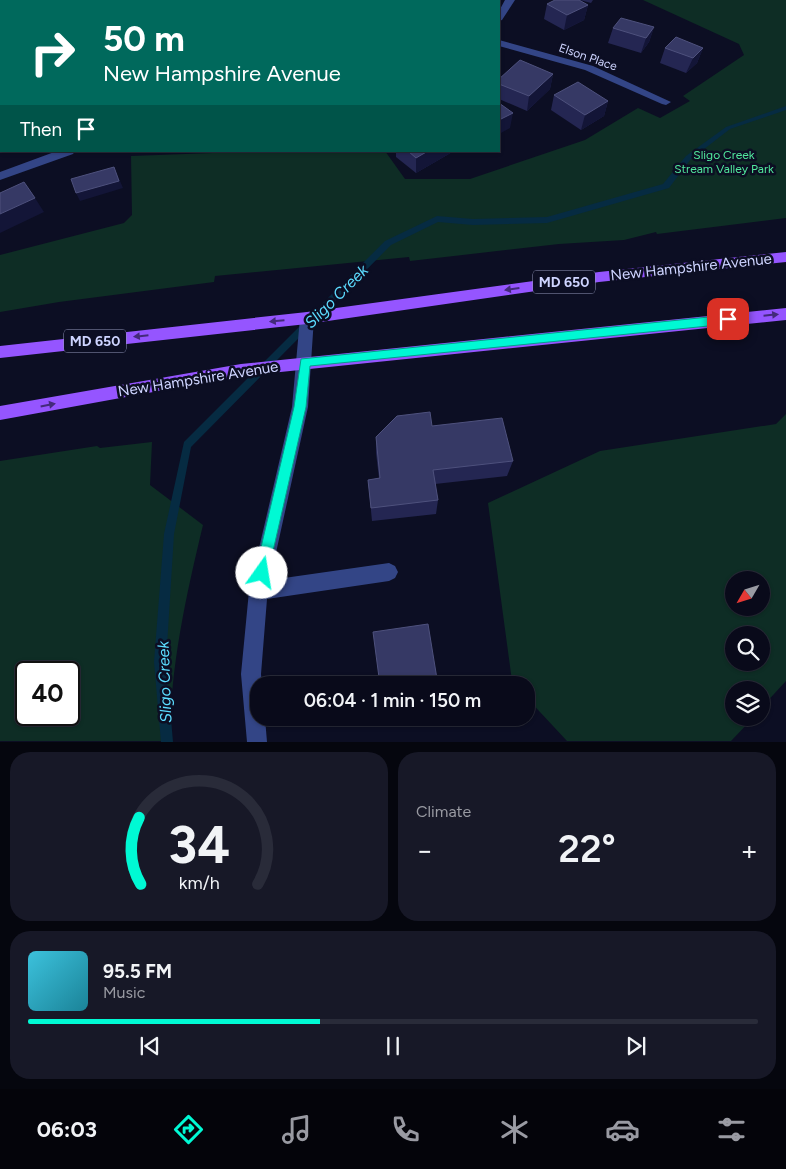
<!DOCTYPE html>
<html lang="en">
<head>
<meta charset="utf-8">
<style>
  :root { --surface:#090a1a; --page:#171827; --text:#f1f3f6; --muted:#999aa2; --line:#292b39; --accent:#00f9d4 }
  body { margin:0; font-family:Figtree,sans-serif; background:var(--page); color:var(--text); height:100vh; display:flex; flex-direction:column; font-size:19px; white-space:nowrap }
  * { box-sizing:border-box; margin:0 }
  p { font-size:16px; color:var(--muted) }
  .icon { flex:none; width:28px; height:28px; fill:none; stroke:currentColor; stroke-width:2; stroke-linecap:round; stroke-linejoin:round }
  .map { position:relative; height:742px; overflow:hidden }
  .sheet { display:flex; flex-direction:column; gap:10px; padding:10px; background:#05060e; flex:1 }
  .sheet>* { flex:none }
  .top-card { position:absolute; left:0px; top:0px; width:500px; height:152px; box-shadow:0 1px 4px #0004,0 0 0 1px var(--line); background:#00695c; color:#fff; overflow:hidden }
  .needle { width:32px; rotate:231deg }
  .tools { position:absolute; left:725px; top:571px; display:grid; gap:10px }
  .tools a { display:grid; place-items:center; width:45px; height:45px; border-radius:50%; background:var(--surface); box-shadow:0 1px 4px #0004,0 0 0 1px var(--line); font-size:25px }
  .speed { position:absolute; left:15px; top:661px; display:flex; gap:10px; font-size:25px; font-weight:700; text-align:center }
  .speed>* { display:grid; place-content:center; width:65px; height:65px; border-radius:50%; background:var(--surface); box-shadow:0 1px 4px #0004,0 0 0 1px var(--line); line-height:1 }
  .speed .limit { border:2px solid #111; border-radius:8px; background:#fff; color:#111 }
  .pin { position:absolute; display:grid; place-items:center; width:42px; height:42px; color:#fff; margin:-21px; border-radius:10px; box-shadow:0 2px 8px #0006 }
  .me { position:absolute; width:55px; margin:-28px; rotate:13deg; stroke-linejoin:round; filter:drop-shadow(0 0 4px #0008) }
  .turn { display:flex; align-items:center; gap:18px; height:105px; padding:0 20px; font-size:22px }
  .turn .icon { width:65px; height:65px; stroke-width:2.5 }
  .turn b { display:block; font-size:35px; line-height:42px }
  .then { display:flex; align-items:center; height:48px; padding:0 20px; background:#0003; gap:10px; font-size:19px }
  .big { font-size:38px; font-weight:600; line-height:1.1 }
  .sheet .widget { flex:1; display:flex; flex-direction:column; justify-content:center; gap:8px; min-width:0; padding:0 18px; border-radius:20px; background:var(--page) }
  .sheet .dial { align-items:center; gap:0 }
  .dial svg { height:130px; overflow:visible; fill:none; stroke:var(--line); stroke-width:7; stroke-linecap:round; text-anchor:middle }
  .dial text { fill:var(--text); stroke:none }
  .song { display:flex; align-items:center; gap:15px }
  .cover { width:60px; height:60px; border-radius:8px; background:linear-gradient(135deg,hsl(190 70% 55%),hsl(190 70% 35%)) }
  .played { height:5px; border-radius:2px; background:linear-gradient(90deg,var(--accent) 40%,var(--line) 40%) }
  .keys { display:flex; justify-content:space-around; direction:ltr }
  .heat { display:flex; justify-content:space-between; align-items:center; font-size:28px; direction:ltr }
  .sheet .tiles { flex:1; display:grid; gap:10px; grid-template-columns:1fr 1fr }
  .widget:last-child { grid-column:span 2 }
  .trip { position:absolute; left:250px; top:676px; width:285px; height:50px; border-radius:20px; background:var(--surface); box-shadow:0 1px 4px #0004,0 0 0 1px var(--line); font-weight:600; line-height:50px; text-align:center }
  .dock { display:flex; height:80px; justify-content:space-around; align-items:center; background:#04040a; color:var(--muted) }
  .dock .icon { width:35px; height:35px }
  .dock .active { color:var(--accent) }
  .dock b { font-size:22px; color:var(--text) }
  .map>svg:first-child { display:block }
  .green { fill:#0e2d25; fill-rule:evenodd }
  .lines { fill:none; stroke-linecap:round; stroke-linejoin:round }
  .stream { fill:#062b42; fill-rule:evenodd }
  .minor { fill:#334586; fill-rule:evenodd }
  .major { fill:#9555ff; fill-rule:evenodd }
  .wall { fill:#242652 }
  .shaded-wall { fill:#131537 }
  .building { fill:#363965; stroke:#4e517d }
  .oneway { fill:#432a7b }
  .route { fill:#00f9d4; stroke:#00a28a }
  .labels { text-anchor:middle; stroke-width:5; stroke-linejoin:round; paint-order:stroke }
  .far-street-label { font-size:12px; fill:#ced4ff; stroke:#0c0e23 }
  .far-park-label { font-size:12px; fill:#51e89d; stroke:#0c0e23 }
  .shield { fill:#0c0e23; stroke:#9499bd; stroke-width:1 }
  .shield-label { font-size:14px; font-weight:bold; fill:#ced4ff }
  .street-label { font-size:15px; fill:#ced4ff; stroke:#0c0e23 }
  .water-label { font-size:16px; font-style:italic; fill:#5cdcff; stroke:#0c0e23 }
</style>
</head>
<body>
<div class="map">
<svg width="786" height="742" viewBox="0 0 786 742">
  <rect width="100%" height="100%" fill="#0c0e23"/>
  <!-- green -->
  <path class="green" d="M643 0H786V218L657 234 656 232 624 240 559 244 410 261 409 257 215 276 214 282 59 302 0 312V255L124 223 132 215 131 156 212 153 218 151H385L405 179H470L585 140 638 108 660 118 690 101 683 96 744 55 739 44Z
    M786 414V681L761 708V690H734V718H753L731 741H567L526 697V685H516L512 681 488 503 600 451 776 424ZM734 580H761V608H734ZM734 635H761V662H734Z
    M152 442 150 485 203 525C186 596 170 668 170 741H0V461L97 446 100 448ZM69 672V715H26V672Z"/>
  <g class="lines">
    <!-- stream -->
    <path class="stream" d="M786 106V110L730 129 690 160 669 188 547 223 473 225 438 222 391 245 191 447 174 534 166 662 173 742H161L154 662 164 534 184 442 385 241 437 216 473 219 547 217 663 184 686 156 726 127Z"/>
    <!-- minor -->
    <path class="minor" d="M317 0H331L332 1H318Z
      M505 0H515L502 20 499 21V11Z
      M499 40 593 66 671 102 666 105 662 104 585 70 499 46Z
      M57 151H75L73 154 0 180V172Z
      M307 312 312 314 314 318 308 407 270 580 389 563 395 566 398 572 395 578 389 581 267 599 261 674 262 685H259V718H265L267 742H247L241 674 249 591 292 407 300 318 302 314Z"/>
    <!-- major -->
    <path class="major" d="M786 252V262L599 282 307 324 0 358V346L307 312 599 272Z
      M786 308V320L241 376 0 420V406L241 364Z"/>
  </g>
  <!-- wall -->
  <path class="wall" d="M155 0H180L179 1H155Z
    M199 0H239V1H199Z
    M580 0H593L591 3Z
    M547 4 588 5 584 20 564 30 544 19Z
    M654 27 649 42 641 53 608 43 613 28Z
    M665 48H703L697 63 686 73 660 63Z
    M553 74 550 89 527 111 499 99V79Z
    M554 95 608 101 604 116 581 130 551 110Z
    M396 151H454L416 173 396 157Z
    M432 426 513 461 507 476 435 484 438 500 436 514 372 521 368 480 379 478 376 453V437Z
    M383 718H409L384 721Z"/>
  <!-- shaded-wall -->
  <path class="shaded-wall" d="M173 0H180L179 1H173Z
    M229 0H239V1H227Z
    M588 5 584 20 564 30 567 15Z
    M654 27 649 42 641 53 646 38Z
    M703 48 697 63 686 73 693 58Z
    M1 59V77L0 78V60Z
    M553 74 550 89 527 111 529 96Z
    M608 101 604 116 581 130 585 115Z
    M513 113 510 128 499 134V120Z
    M0 119 1 121V137H0Z
    M428 151H454L416 173V158Z
    M114 167 123 188 80 201 76 193Z
    M35 198 44 212 0 233V214Z"/>
  <!-- building -->
  <path class="building" d="M108 0H119L121 1H104Z
    M216 0H229L227 1H221Z
    M254 0H279L284 1H253Z
    M555 0H579L588 5 567 15 547 4Z
    M621 18 654 27 646 38 613 28Z
    M0 35H1V59L0 60Z
    M676 37 703 48 693 58 665 48Z
    M520 60 553 74 529 96 499 84V79Z
    M578 82 608 101 585 115 554 95Z
    M499 103 513 113 499 120Z
    M408 151H428L416 158Z
    M114 167 119 181 76 193 71 179Z
    M24 182 35 198 0 214V193Z
    M430 412 432 426 502 418 513 461 433 470 438 500 371 508 368 480 380 478 376 437 397 416Z
    M428 624 438 685H380L373 632Z"/>
  <!-- one-way arrows -->
  <defs><path id="oneway-solid" d="M-6-.8H1V-3.2L6.5 0L1 3.2V.8H-6Z" transform="scale(1.25)"/></defs>
  <g class="oneway">
    <use href="#oneway-solid" transform="translate(512 289) rotate(172)"/>
    <use href="#oneway-solid" transform="translate(771 315) rotate(-6)"/>
    <use href="#oneway-solid" transform="translate(277 321) rotate(175)"/>
    <use href="#oneway-solid" transform="translate(141 336) rotate(174)"/>
    <use href="#oneway-solid" transform="translate(48 405) rotate(-11)"/>
  </g>
  <!-- route -->
  <path class="route" d="M728 315 734 319 728 324 310 366 306 407 268 573 266 578 262 580 257 578 255 573 294 407 301 359Z"/>
  <g class="labels">
    <!-- far-street labels -->
    <g class="far-street-label">
      <text transform="translate(588 57) rotate(19)" y="4">Elson Place</text>
    </g>
    <!-- far-park labels -->
    <g class="far-park-label">
      <text x="724" y="159">Sligo Creek<tspan x="724" dy="14">Stream Valley Park</tspan></text>
    </g>
    <!-- shield labels -->
    <g class="shield">
      <rect x="533" y="270.5" width="62" height="23" rx="4"/>
      <rect x="64" y="329.5" width="62" height="23" rx="4"/>
    </g>
    <g class="shield-label">
      <text x="564" y="287">MD 650</text>
      <text x="95" y="346">MD 650</text>
    </g>
    <!-- street labels -->
    <g class="street-label">
      <text transform="translate(691 267) rotate(-6)" y="5">New Hampshire Avenue</text>
      <text transform="translate(198 379) rotate(-9)" y="5">New Hampshire Avenue</text>
    </g>
    <!-- water labels -->
    <g class="water-label">
      <text transform="translate(336 296) rotate(-45)" y="6">Sligo Creek</text>
      <text transform="translate(164 682) rotate(-92)" y="6">Sligo Creek</text>
    </g>
  </g>
</svg>
<div class="tools">
<a><svg class="needle" viewBox="-14 -14 28 28"><path d="M0-13l5 13h-10z" fill="#e53935"/><path d="M0 13l5-13h-10z" fill="#999aa2"/></svg></a>
<a><svg class="icon" aria-label="search" viewBox="0 0 24 24"><circle cx="10" cy="10" r="6"/><path d="M15 15l6 6"/></svg></a>
<a><svg class="icon" aria-label="layers" viewBox="0 0 24 24"><path d="M12 4l9 5-9 5-9-5zM3 14l9 5 9-5"/></svg></a>
</div>
<div class="speed"><div class="limit">40</div></div>
<div class="pin" style="left:728px;top:319px;background:#d93025"><svg class="icon" aria-label="arrive" viewBox="0 0 24 24"><path d="M6 21V4h12l-3 4 3 4H6"/></svg></div>
<svg class="me" style="left:262px;top:573px" viewBox="-20 -20 40 40"><circle r="19" fill="#fff"/><path d="M0-13L10 11 0 6-10 11z" fill="#00f9d4"/></svg>
<div class="trip">06:04 · 1 min · 150 m</div>
<div class="top-card">
<div class="turn"><svg class="icon" aria-label="right" viewBox="0 0 24 24"><path d="M7 20v-9h11M14 6l5 5-5 5"/></svg><div><b>50 m</b>New Hampshire Avenue</div></div>
<div class="then">Then<svg class="icon" aria-label="arrive" viewBox="0 0 24 24"><path d="M6 21V4h12l-3 4 3 4H6"/></svg></div>
</div>
</div>
<section class="sheet">
<div class="tiles">
<div class="widget dial"><svg viewBox="0 0 100 80">
<path d="M14 69A42 42 0 1 1 86 69"/>
<path d="M14 69A42 42 0 0 1 13 28" stroke="#00f9d4"/>
<text x="50" y="56" font-size="32" font-weight="700">34</text>
<text x="50" y="72" font-size="11">km/h</text>
</svg></div>
<div class="widget"><p>Climate</p>
<div class="heat"><a>−</a><b class="big">22°</b><a>+</a></div>
</div>
<div class="widget">
<div class="song"><i class="cover"></i><div><b>95.5 FM</b><p>Music</p></div></div>
<div class="played"></div>
<div class="keys"><svg class="icon" aria-label="previous" viewBox="0 0 24 24"><path d="M18 5L8 12l10 7zM5 5v14"/></svg><svg class="icon" aria-label="pause" viewBox="0 0 24 24"><path d="M8 5v14M16 5v14"/></svg><svg class="icon" aria-label="next" viewBox="0 0 24 24"><path d="M6 5l10 7-10 7zM19 5v14"/></svg></div>
</div>
</div>
</section>
<nav class="dock">
<b>06:03</b>
<svg class="icon active" aria-label="directions" viewBox="0 0 24 24"><path d="M12 3l9 9-9 9-9-9zM9 14v-3h6M13 9l2 2-2 2"/></svg>
<svg class="icon" aria-label="music" viewBox="0 0 24 24"><path d="M9 18V5l10-2v13"/><circle cx="6" cy="18" r="3"/><circle cx="16" cy="16" r="3"/></svg>
<svg class="icon" aria-label="phone" viewBox="0 0 24 24"><path d="M5 4h4l2 5-3 2q2 4 5 5l2-3 5 2v4C11 20 4 13 5 4z"/></svg>
<svg class="icon" aria-label="climate" viewBox="0 0 24 24"><path d="M12 3v18M4 7l16 10M4 17L20 7"/></svg>
<svg class="icon" aria-label="car" viewBox="0 0 24 24"><path d="M5 17H2v-5l4-1 3-4h7l3 4 3 1v5h-3M9 17h6M6 11h13"/><circle cx="7" cy="17" r="2"/><circle cx="17" cy="17" r="2"/></svg>
<svg class="icon" aria-label="filters" viewBox="0 0 24 24"><path d="M4 7h16M4 17h16"/><circle cx="9" cy="7" r="2"/><circle cx="15" cy="17" r="2"/></svg>
</nav>
</body>
</html>
